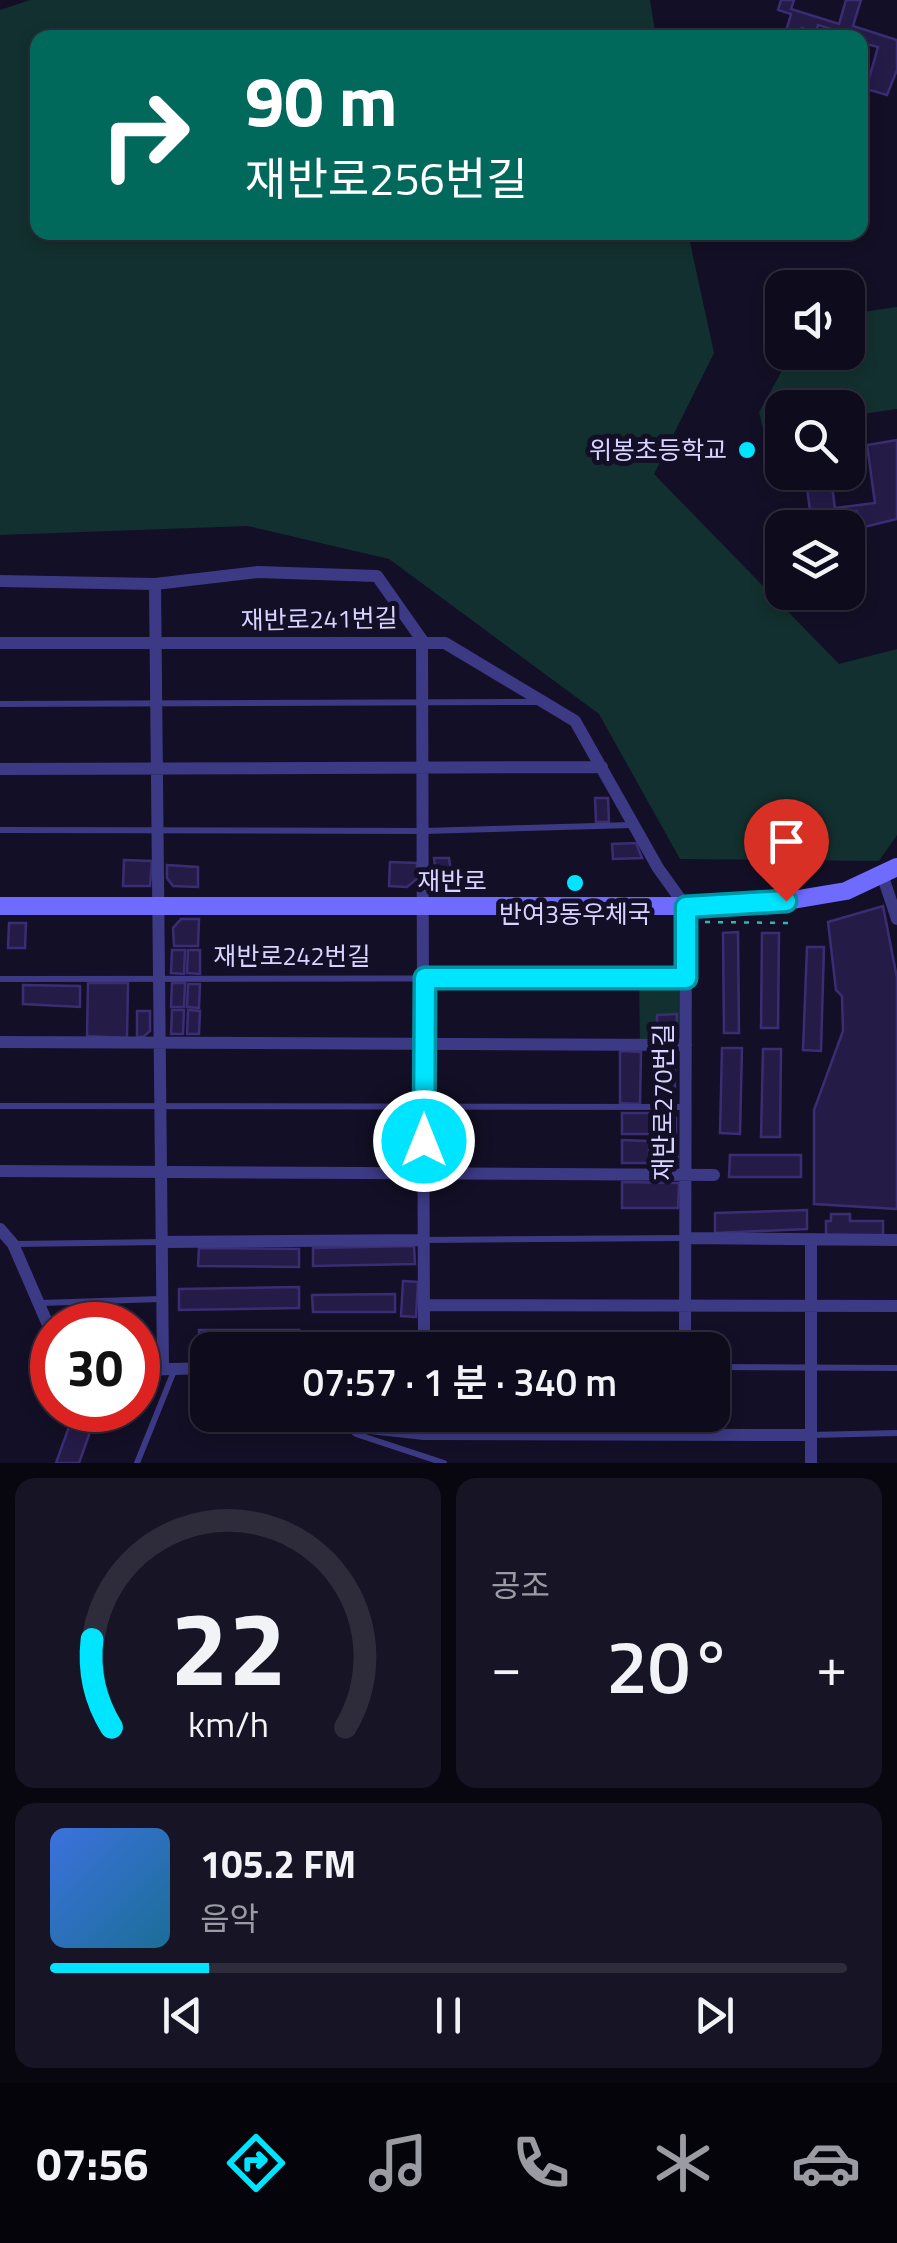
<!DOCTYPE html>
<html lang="ko">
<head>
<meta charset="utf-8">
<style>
  :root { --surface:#0e0b1c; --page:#171425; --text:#f1f3f6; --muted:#9b9ba3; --line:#2e2b3b; --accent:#00e5ff }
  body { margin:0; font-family:"Titillium Web","Noto Sans KR",sans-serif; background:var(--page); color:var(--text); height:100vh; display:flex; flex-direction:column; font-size:38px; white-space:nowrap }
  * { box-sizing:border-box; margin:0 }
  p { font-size:32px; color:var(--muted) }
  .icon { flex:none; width:55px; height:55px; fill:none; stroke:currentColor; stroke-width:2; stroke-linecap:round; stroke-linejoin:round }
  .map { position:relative; height:1463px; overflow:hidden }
  .details { display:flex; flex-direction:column; gap:15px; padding:15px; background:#08060f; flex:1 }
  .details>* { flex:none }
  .top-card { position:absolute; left:30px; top:30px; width:838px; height:210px; border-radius:20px; box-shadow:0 5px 15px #0003,0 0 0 2px var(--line); background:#00695c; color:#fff; overflow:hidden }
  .fabs { position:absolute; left:765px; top:270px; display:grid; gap:20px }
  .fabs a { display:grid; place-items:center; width:100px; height:100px; border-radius:20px; background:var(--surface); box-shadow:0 5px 15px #0003,0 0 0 2px var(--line); font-size:50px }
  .speed { position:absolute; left:30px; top:1302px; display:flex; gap:20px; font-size:50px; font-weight:700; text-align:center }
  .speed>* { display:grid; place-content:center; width:130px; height:130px; border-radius:50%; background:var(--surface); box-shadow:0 5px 15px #0003,0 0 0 2px var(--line); line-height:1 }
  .speed .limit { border:15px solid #d22; background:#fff; color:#111 }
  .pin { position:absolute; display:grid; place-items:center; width:85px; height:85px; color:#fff; margin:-102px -42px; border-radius:50% 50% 50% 0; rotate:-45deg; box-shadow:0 0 10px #0007 }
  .pin .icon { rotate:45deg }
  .me { position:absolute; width:110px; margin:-55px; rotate:0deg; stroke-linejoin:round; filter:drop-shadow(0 0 8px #0008) }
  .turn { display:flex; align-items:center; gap:35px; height:210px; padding:0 50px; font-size:45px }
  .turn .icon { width:130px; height:130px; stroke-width:2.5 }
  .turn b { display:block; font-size:70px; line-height:85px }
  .big { font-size:75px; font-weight:600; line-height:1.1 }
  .details .widget { flex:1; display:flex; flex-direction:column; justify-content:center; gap:15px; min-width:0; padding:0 35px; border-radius:20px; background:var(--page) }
  .details .dial { align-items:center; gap:0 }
  .dial svg { height:260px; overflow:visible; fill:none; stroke:var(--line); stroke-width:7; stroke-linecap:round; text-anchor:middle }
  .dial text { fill:var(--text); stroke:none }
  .song { display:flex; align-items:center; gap:30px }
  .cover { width:120px; height:120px; border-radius:15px; background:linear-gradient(135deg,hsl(220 70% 55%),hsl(200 70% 35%)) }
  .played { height:10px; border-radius:5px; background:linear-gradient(90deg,var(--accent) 20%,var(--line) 20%) }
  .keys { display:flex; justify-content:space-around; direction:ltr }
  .heat { display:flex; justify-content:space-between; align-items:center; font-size:55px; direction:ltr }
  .details .tiles { flex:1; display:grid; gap:15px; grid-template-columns:1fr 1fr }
  .widget:last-child { grid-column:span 2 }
  .trip { position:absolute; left:190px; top:1332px; width:540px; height:100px; border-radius:20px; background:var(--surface); box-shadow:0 5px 15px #0003,0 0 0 2px var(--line); font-weight:600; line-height:100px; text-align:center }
  .tabs { display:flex; height:160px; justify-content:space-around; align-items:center; background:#06040b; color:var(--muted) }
  .tabs .icon { width:70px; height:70px }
  .tabs .active { color:var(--accent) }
  .tabs b { font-size:45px; color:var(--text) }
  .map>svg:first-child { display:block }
  .green { fill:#12302f }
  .building { fill:#241b47; stroke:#3b2d73; stroke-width:2.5 }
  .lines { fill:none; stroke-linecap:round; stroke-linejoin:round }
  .path { stroke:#2fb8b0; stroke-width:2.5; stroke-dasharray:5 8; stroke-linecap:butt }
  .service { stroke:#3d3a85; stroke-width:6 }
  .minor { stroke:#3d3a85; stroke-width:12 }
  .secondary { stroke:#6f6bff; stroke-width:18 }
  .route-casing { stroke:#0095a6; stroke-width:25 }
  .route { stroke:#00e5ff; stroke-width:18 }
  .poi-dot { fill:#00e5ff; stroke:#130f26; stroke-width:4 }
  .labels { text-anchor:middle; stroke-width:10; stroke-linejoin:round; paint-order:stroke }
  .poi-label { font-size:25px; fill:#d9d4ff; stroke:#130f26; text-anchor:end }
  .street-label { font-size:25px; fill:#d9d4ff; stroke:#130f26 }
</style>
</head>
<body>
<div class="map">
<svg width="897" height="1463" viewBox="0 0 897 1463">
  <rect width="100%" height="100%" fill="#130f26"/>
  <!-- green -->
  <path class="green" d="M30 0H650L656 37 38 38V232L688 233 714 353 654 474 839 664 897 649V835L879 861 680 859 599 714 389 559 248 526 0 535V10Z
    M897 307V409L848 416V408H782V426L763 429 759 412 792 353 848 352V314Z
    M639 978H686V1045H640Z"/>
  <!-- building -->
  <path class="building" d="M781 0H794L791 9 839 24 846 0H861L853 26 897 40V70L887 95 866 89 878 47 867 44 865 49 860 48V38H833L835 30 818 25 816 33 802 28 799 38H784L791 14 778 10Z
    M897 440V519L860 528 857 511 844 512 846 528H819L817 510 810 511 805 472H830L835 508 875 503 867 445Z
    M595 798H608L609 822H596Z
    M636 843 642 858 613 859 612 844Z
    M434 858H449L453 884H437Z
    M124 860 152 861 150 886H123Z
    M390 862 417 863V879L407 887 389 886Z
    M167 865 198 867V887L173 886 167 878Z
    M883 906 897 978V1209L814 1204V1110L843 1031 842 996 836 990 828 922Z
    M181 919H199L198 946H174L173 928Z
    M9 923H26L25 948H8Z
    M738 932 739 1033H724L723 933Z
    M762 933H779L778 1028H761Z
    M807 947H824L821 1051 803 1050Z
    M172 950H185L184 974 171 973Z
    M188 950H200V974L187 973Z
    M88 983H128L127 1038 87 1036Z
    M172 983H185L184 1007H171Z
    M188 984H200L199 1008 187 1007Z
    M23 985 80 986V1007L23 1004Z
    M172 1010H184L183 1034H171Z
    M188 1010 200 1011 199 1034H187Z
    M137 1011H150V1031L143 1037H137Z
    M677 1014 676 1033H657V1015Z
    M722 1048H742L740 1134 720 1133Z
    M763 1049H781L780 1137H761Z
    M669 1050 675 1059V1099L658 1104V1051Z
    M620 1051 641 1052 640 1104 620 1103Z
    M622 1113H671L676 1118V1134H622Z
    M622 1140 649 1141V1163H622Z
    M658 1140H677L678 1164 655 1165Z
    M730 1155H801V1177H729Z
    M622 1182 679 1183 678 1208H622Z
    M807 1210V1229L715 1233V1213Z
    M831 1214H850V1221H883V1236H826V1221H831Z
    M414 1246 415 1264 313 1266V1248Z
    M199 1248 299 1249V1267L198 1266Z
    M403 1281 418 1282 416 1317 401 1316Z
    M299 1287V1308L179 1310V1289Z
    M395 1294V1312H313L312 1295Z
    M199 1330H299V1350L199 1352Z
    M411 1332V1350H312L311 1335Z
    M75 1410H98L79 1463H56Z"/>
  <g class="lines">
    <!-- path -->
    <path class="path" d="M705 922 793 923"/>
    <!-- service -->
    <path class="service" d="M0 704 539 702
      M0 830 424 831 632 825
      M0 979 684 978
      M0 1106 684 1107
      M425 1240 683 1238
      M15 1244 162 1242
      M41 1303 160 1299
      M712 1367 897 1368
      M348 1427 356 1434 444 1463
      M810 1435 897 1433
      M137 1463 174 1371"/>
    <!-- minor -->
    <path class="minor" d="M0 581 155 584 258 572 377 576 422 640
      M155 584 163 1368
      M422 640 424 1350
      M0 643H445L575 721 658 868 686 907 685 1350
      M0 769 602 767
      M882 874 897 919
      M0 1042 686 1045
      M0 1171 714 1175
      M0 1229 13 1244 52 1334
      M685 1238 897 1240
      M162 1242 424 1240
      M424 1305 897 1306
      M138 1370 208 1368
      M323 1415 352 1426 424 1434 809 1435
      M424 1434V1415
      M685 1435V1415
      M811 1463V1240"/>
    <!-- secondary -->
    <path class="secondary" d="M0 906H757L846 891 897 867"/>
  </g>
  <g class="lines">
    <!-- route casing -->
    <g class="route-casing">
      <path id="route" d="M424 1141 425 978H686V907L786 901"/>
    </g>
    <!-- route -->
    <use href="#route" class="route"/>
  </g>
  <!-- markers -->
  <g class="poi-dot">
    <circle cx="747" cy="450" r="10"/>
    <circle cx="575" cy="883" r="10"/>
  </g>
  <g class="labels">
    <!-- poi labels -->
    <g class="poi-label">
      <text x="727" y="459">위봉초등학교</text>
      <text x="575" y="923" text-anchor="middle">반여3동우체국</text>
    </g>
    <!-- street labels -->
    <g class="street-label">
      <text transform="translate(319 619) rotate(-1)" y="9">재반로241번길</text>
      <text x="452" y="890">재반로</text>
      <text x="292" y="965">재반로242번길</text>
      <text transform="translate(663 1102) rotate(-90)" y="9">재반로270번길</text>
    </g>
  </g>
</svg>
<div class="fabs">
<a><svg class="icon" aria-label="sound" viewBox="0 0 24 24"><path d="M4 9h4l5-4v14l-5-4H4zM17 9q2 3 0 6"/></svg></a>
<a><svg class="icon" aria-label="search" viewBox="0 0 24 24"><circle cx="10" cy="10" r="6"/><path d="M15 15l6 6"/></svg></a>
<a><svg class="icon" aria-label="layers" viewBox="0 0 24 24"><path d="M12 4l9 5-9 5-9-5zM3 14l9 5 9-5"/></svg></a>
</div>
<div class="speed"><div class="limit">30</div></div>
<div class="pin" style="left:786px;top:901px;background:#d93025"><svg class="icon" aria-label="arrive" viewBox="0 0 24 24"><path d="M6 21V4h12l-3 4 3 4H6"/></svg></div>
<svg class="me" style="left:424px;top:1141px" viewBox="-20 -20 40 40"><circle r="17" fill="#00e5ff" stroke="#fff" stroke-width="3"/><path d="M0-11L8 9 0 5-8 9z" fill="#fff"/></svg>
<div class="trip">07:57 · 1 분 · 340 m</div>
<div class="top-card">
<div class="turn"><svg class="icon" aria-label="right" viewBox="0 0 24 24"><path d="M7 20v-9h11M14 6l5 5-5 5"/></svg><div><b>90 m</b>재반로256번길</div></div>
</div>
</div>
<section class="details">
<div class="tiles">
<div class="widget dial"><svg viewBox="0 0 100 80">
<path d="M14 69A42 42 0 1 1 86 69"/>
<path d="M14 69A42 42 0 0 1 8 42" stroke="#00e5ff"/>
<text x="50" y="56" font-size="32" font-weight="700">22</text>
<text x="50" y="72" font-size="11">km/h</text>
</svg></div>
<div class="widget"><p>공조</p>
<div class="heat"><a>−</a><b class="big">20°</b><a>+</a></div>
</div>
<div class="widget">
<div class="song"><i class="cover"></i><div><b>105.2 FM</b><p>음악</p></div></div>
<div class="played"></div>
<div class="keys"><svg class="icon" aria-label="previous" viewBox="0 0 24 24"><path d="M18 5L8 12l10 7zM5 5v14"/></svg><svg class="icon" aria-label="pause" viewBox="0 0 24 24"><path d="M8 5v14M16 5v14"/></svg><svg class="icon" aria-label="next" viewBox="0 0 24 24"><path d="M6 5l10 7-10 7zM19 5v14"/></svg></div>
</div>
</div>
</section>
<nav class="tabs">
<b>07:56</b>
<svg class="icon active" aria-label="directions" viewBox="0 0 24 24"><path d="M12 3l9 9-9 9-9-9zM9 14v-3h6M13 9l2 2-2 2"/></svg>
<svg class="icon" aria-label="music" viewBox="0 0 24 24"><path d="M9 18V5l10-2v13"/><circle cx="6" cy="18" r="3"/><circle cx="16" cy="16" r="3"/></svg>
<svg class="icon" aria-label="phone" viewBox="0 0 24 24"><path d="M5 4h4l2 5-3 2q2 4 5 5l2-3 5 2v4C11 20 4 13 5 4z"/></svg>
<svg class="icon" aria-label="climate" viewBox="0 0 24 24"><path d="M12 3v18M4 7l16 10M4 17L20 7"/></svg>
<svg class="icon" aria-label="car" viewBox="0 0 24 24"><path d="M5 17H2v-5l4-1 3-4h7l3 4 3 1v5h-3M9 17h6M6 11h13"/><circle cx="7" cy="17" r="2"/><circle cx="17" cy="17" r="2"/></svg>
</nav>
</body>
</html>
